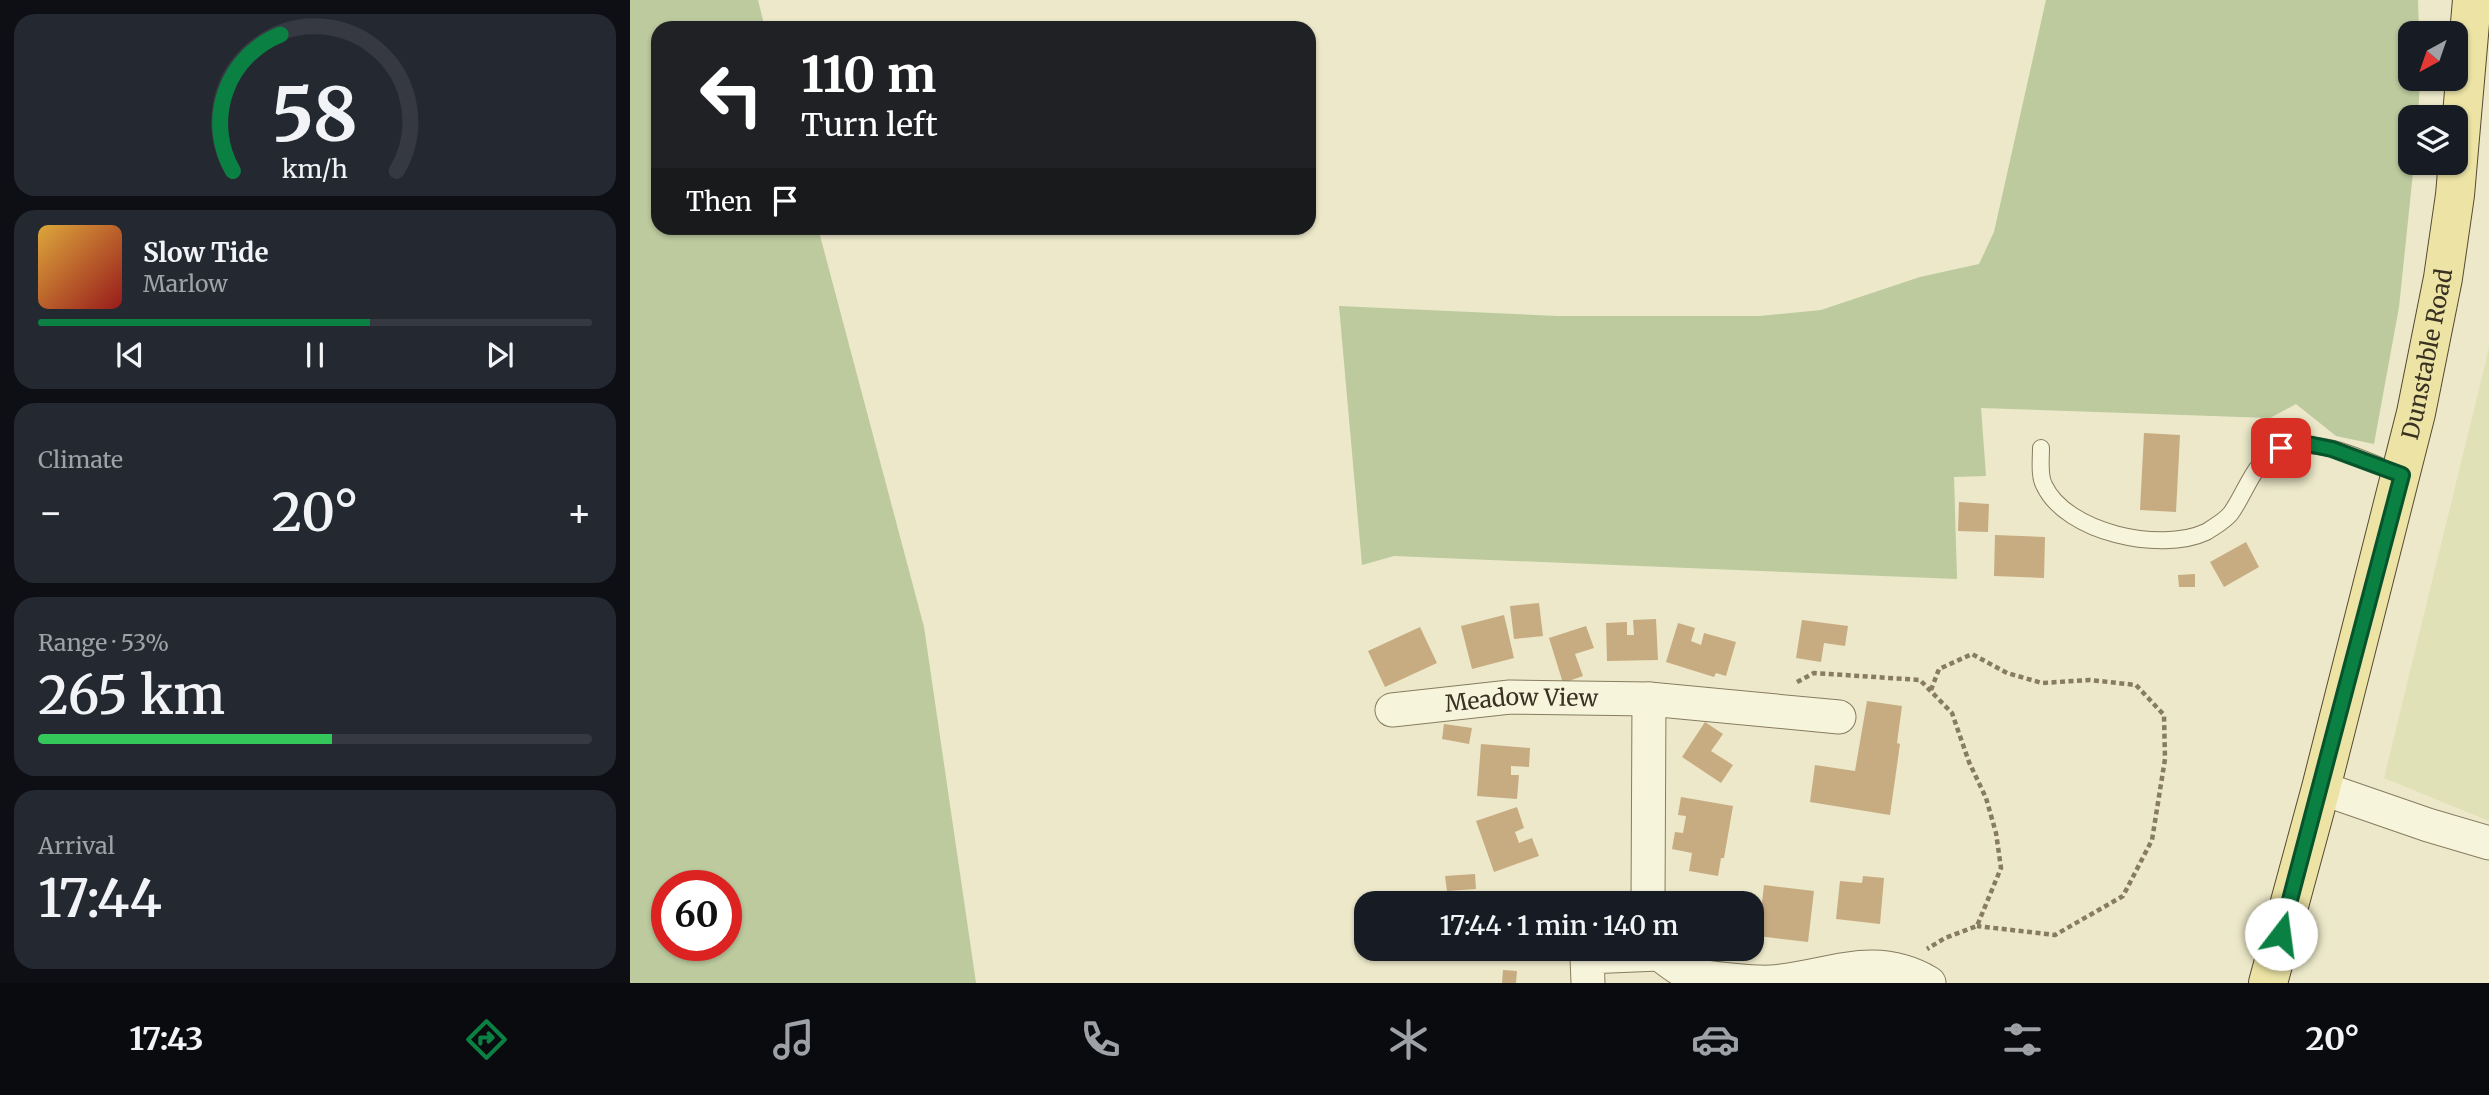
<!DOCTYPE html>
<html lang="en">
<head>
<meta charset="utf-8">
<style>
  :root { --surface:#171b24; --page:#242831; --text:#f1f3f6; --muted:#9ea1a6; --line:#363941; --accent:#0b8043 }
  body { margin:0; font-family:Merriweather,serif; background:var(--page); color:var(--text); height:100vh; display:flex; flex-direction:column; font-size:26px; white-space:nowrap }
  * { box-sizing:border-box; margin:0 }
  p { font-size:23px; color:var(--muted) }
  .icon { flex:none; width:38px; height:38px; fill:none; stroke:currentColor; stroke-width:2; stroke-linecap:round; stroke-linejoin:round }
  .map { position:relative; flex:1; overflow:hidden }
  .drawer { display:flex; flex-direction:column; gap:14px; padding:14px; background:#0d0f14; width:630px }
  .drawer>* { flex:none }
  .top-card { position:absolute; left:21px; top:21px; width:665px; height:214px; border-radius:21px; box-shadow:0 2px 5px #0004; background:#202124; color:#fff; overflow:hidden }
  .needle { width:46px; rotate:220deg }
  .fabs { position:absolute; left:1768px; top:21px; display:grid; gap:14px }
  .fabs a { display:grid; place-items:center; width:70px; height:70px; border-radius:14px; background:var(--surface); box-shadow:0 2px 5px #0004; font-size:35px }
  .speed { position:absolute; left:21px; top:870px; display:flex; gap:14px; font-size:35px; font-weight:700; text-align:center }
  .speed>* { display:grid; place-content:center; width:91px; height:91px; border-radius:50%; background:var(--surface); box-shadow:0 2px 5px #0004; line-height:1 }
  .speed .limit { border:10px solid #d22; background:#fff; color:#111 }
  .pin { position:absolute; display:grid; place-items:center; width:60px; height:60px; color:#fff; margin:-30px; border-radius:14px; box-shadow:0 4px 10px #0006 }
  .me { position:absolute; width:77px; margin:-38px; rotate:15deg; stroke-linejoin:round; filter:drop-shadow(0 0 5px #0008) }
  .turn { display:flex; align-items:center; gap:24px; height:147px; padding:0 35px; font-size:32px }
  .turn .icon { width:91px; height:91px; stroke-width:2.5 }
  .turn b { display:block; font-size:49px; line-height:60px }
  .then { display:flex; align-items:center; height:66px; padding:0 35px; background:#0003; gap:14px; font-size:26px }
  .big { font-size:52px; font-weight:600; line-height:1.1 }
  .drawer .card { flex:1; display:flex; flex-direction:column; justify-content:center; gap:10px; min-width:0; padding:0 24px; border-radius:21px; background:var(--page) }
  .drawer .dial { align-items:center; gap:0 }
  .dial svg { height:182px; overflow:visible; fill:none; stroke:var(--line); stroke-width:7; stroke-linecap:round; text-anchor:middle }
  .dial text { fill:var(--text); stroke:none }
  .song { display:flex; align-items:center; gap:21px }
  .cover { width:84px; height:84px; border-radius:10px; background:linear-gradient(135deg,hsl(40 70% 55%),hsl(0 70% 35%)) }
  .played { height:7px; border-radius:4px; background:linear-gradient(90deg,var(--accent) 60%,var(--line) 60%) }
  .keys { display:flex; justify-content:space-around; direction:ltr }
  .heat { display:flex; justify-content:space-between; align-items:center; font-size:38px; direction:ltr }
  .charge { height:10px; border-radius:5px; background:linear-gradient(90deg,#34c759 53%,var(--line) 0) }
  .trip { position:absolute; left:724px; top:891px; width:410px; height:70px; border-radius:21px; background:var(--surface); box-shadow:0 2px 5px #0004; font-weight:600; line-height:70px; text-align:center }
  .dock { display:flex; height:112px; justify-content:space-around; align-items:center; background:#090b0e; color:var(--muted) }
  .dock .icon { width:49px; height:49px }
  .dock .active { color:var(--accent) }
  .dock b { font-size:32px; color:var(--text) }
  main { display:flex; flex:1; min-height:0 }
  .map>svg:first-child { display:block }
  .farmland { fill:#e0e1b7 }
  .green { fill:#bcca9e; fill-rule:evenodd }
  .building { fill:#c7ac82 }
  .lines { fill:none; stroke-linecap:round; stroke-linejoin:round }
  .service-casing { stroke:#877c5f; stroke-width:18 }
  .minor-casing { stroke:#877c5f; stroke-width:35 }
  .primary-casing { stroke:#564a33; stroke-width:40 }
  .path { stroke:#877c5f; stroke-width:4.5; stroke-dasharray:5 3.5; stroke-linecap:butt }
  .service { stroke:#f7f4dc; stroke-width:16 }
  .minor { stroke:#f7f4dc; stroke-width:33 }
  .primary { stroke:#ece3a5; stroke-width:38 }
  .route-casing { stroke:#07532c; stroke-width:18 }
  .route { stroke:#0b8043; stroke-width:12 }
  .labels { text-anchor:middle; stroke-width:5; stroke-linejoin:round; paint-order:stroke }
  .street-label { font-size:23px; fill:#393121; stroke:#f4f1d9 }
</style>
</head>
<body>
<main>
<section class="drawer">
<div class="card dial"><svg viewBox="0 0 100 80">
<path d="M14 69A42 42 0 1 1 86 69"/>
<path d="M14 69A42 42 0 0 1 35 9" stroke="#0b8043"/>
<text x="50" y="56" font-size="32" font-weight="700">58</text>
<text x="50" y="72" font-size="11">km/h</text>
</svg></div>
<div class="card">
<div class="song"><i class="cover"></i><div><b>Slow Tide</b><p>Marlow</p></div></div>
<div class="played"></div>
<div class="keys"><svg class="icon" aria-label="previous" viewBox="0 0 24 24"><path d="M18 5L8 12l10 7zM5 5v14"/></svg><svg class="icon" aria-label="pause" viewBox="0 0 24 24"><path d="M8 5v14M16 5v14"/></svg><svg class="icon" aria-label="next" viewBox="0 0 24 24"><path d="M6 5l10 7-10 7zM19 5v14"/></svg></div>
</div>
<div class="card"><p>Climate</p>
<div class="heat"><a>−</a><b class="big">20°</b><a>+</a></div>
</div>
<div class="card"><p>Range · 53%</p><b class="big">265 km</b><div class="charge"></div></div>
<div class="card"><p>Arrival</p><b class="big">17:44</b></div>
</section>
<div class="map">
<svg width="1859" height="983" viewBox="0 0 1859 983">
  <rect width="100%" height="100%" fill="#ece8c9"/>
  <!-- farmland -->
  <path class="farmland" d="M1859 348V821L1754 778Z"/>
  <!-- green -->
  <path class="green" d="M0 0H128L135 28H28V228H188L294 627 346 983H0ZM37 886H96V945H37Z
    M1416 0H1788L1789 33H1780V79H1790L1788 117H1780V163H1784L1769 307 1744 444 1706 436 1666 404 1640 418 1351 408 1356 476 1324 477 1327 579 764 556 732 565 709 306 927 316H1129L1191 310 1290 277 1349 264 1364 232Z"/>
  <!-- building -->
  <path class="building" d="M1514 433 1550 435 1546 512 1510 510Z
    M1329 502 1359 504 1358 532 1328 531Z
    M1365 535 1415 537 1414 578 1364 576Z
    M1616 542 1629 567 1594 587 1580 562Z
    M1565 574V587H1549L1548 575Z
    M909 603 913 636 884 639 880 606Z
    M874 615 884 658 842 669 831 626Z
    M1026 619 1028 660 977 661 976 623 997 622V635H1004L1003 620Z
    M1172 620 1218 626 1215 646 1194 643 1191 662 1166 658Z
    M1048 623 1065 628 1061 641 1071 645 1074 633 1106 642 1096 676 1086 673 1084 677 1036 662Z
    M956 626 964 648 945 654 953 676 933 683 919 638Z
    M790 627 807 663 755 687 738 651Z
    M1237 701 1272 706 1267 743 1270 744 1260 815 1180 802 1185 765 1225 771Z
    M1075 722 1093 734 1081 751 1103 765 1091 783 1052 757Z
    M814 724 842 728 839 744 812 739Z
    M851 744 900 748 899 767 881 766V775H889L887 799 847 796Z
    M1051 797 1103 806 1094 858H1091L1088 876 1059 871 1062 853 1042 849 1045 832 1053 833 1056 816 1048 815Z
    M887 807 894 828 885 832 889 843 902 838 909 856 864 872 846 821Z
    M845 874 846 889 817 891 815 876Z
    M1233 876 1254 878 1250 924 1206 919 1210 881 1232 883Z
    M1134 885 1184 891 1178 942 1128 936Z
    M1063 896V903H1040V897Z
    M860 948H896L893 960 859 951Z
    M873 970 887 971 886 983H872Z"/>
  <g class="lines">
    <!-- service casing -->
    <g class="service-casing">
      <path id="service" d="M1411 448C1411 459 1409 476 1414 485 1436 533 1531 553 1576 532 1584 527 1596 520 1601 513 1617 491 1625 456 1654 448 1694 437 1735 461 1772 475"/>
    </g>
    <!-- minor casing -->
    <g class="minor-casing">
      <g id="minor">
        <path id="s1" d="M762 710 880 697 1019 699 1209 717"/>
        <path d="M1691 788 1798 825 1859 843"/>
        <path d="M1018 903 1019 699"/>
        <path d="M1027 948 1029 954C1038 960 1050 971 1060 974 1074 978 1127 983 1141 982 1198 978 1243 950 1299 983"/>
        <path d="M958 983 957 957 1029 954"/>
      </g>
    </g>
    <!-- primary casing -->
    <g class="primary-casing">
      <g id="primary">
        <path id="s2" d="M1638 983 1691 788 1786 413 1813 278 1825 195 1842 0"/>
      </g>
    </g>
    <!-- path -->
    <path class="path" d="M1167 682 1184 673 1290 680 1322 713 1339 762 1356 798 1366 833 1371 868 1347 926 1315 938 1297 949
      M1301 690 1309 669 1342 654 1377 673 1412 683 1460 680 1506 685 1534 715 1535 759 1522 840 1493 896 1425 935 1347 926"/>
    <!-- service -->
    <use href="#service" class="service"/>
    <!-- minor -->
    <use href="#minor" class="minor"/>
    <!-- primary -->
    <use href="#primary" class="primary"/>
  </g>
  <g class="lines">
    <!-- route casing -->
    <g class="route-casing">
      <path id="route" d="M1651 934 1772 475 1702 449 1678 444 1651 448"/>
    </g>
    <!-- route -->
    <use href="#route" class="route"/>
  </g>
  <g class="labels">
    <!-- street labels -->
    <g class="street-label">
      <text dy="8" stroke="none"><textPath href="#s2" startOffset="649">Dunstable Road</textPath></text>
      <text dy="8" stroke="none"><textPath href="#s1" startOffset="130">Meadow View</textPath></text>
    </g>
  </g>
</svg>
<div class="fabs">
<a><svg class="needle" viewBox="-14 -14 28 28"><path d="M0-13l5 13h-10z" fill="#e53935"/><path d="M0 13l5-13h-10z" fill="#9ea1a6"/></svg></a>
<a><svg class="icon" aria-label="layers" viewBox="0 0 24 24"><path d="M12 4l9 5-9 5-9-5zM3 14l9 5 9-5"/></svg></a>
</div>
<div class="speed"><div class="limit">60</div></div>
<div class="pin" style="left:1651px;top:448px;background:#d93025"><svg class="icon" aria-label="arrive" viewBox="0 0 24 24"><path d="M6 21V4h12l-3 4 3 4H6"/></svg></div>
<svg class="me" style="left:1651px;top:934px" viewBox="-20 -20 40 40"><circle r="19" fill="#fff"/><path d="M0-13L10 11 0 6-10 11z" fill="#0b8043"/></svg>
<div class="trip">17:44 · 1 min · 140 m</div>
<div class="top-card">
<div class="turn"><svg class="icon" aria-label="left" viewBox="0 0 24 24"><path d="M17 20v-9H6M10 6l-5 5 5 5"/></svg><div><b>110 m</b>Turn left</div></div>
<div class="then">Then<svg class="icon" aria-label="arrive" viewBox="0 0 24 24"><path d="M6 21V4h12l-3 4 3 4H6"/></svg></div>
</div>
</div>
</main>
<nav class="dock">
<b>17:43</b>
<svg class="icon active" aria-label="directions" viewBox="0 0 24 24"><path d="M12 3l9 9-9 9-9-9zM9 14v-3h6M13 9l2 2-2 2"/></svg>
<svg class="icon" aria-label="music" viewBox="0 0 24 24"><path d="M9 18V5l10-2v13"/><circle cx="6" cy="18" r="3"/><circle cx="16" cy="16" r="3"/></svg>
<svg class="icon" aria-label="phone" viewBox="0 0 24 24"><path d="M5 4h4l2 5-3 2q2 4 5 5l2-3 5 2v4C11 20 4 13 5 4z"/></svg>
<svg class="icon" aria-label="climate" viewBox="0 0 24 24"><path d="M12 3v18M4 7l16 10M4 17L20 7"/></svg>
<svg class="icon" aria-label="car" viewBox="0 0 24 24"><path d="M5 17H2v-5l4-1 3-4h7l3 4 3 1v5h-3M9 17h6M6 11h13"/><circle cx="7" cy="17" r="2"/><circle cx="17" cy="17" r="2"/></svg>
<svg class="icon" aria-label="filters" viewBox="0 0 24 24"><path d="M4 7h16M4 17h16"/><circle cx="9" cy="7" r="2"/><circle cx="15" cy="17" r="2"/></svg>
<b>20°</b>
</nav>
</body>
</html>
